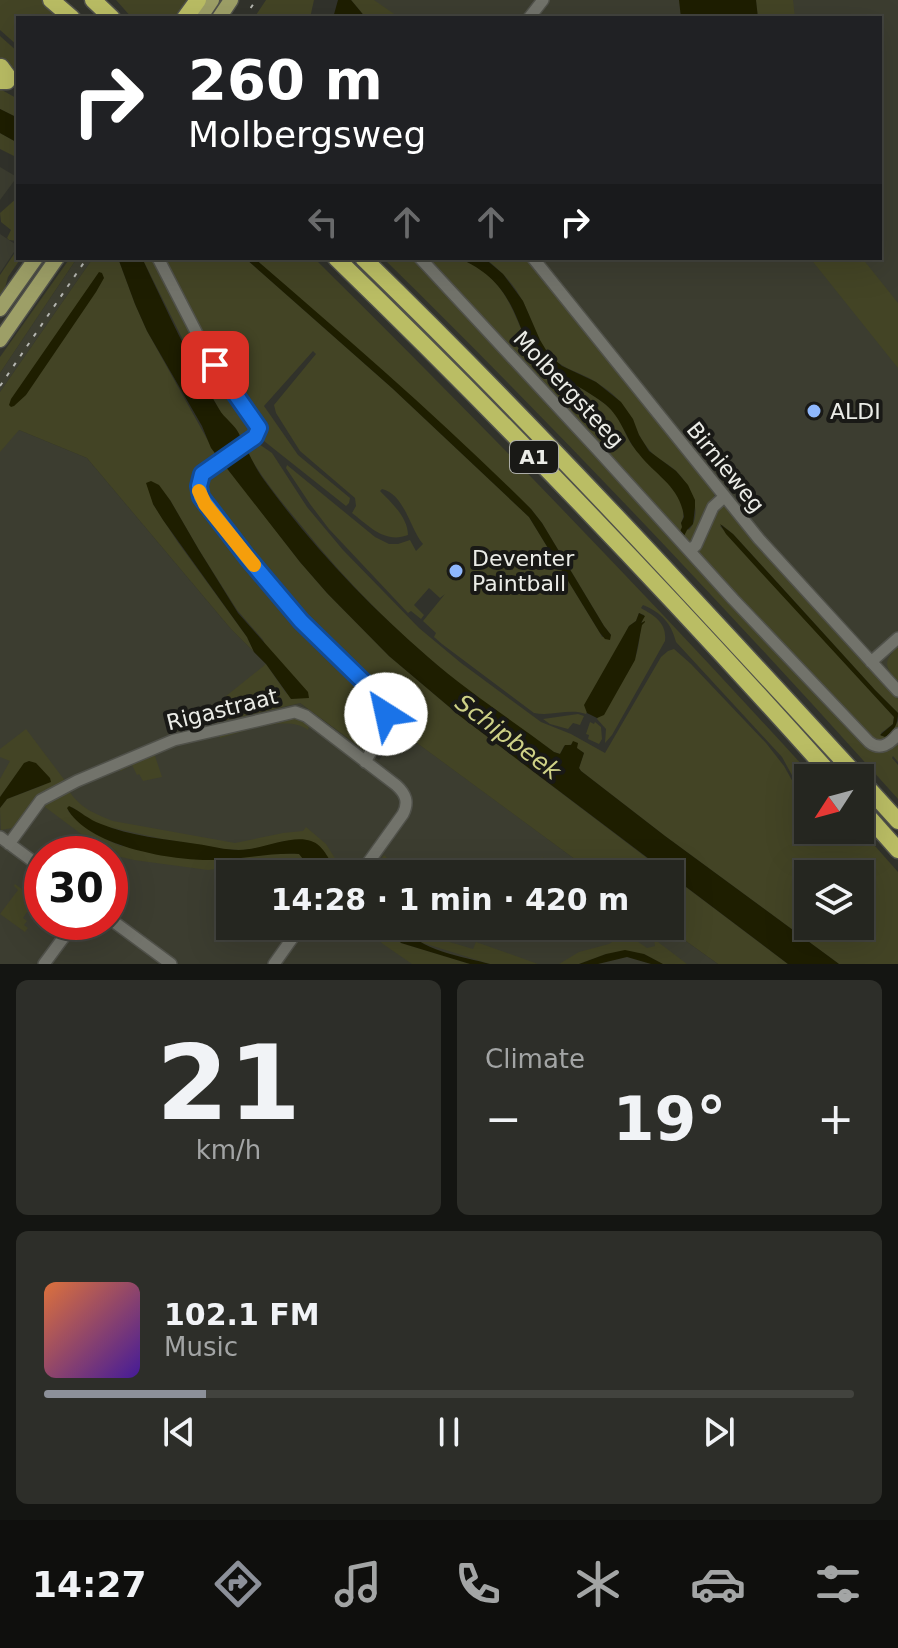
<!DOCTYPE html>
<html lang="en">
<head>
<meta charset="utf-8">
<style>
  :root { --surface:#252620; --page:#2d2e29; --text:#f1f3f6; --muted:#a3a5a5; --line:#42433e; --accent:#8c9099 }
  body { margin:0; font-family:"DejaVu Sans",sans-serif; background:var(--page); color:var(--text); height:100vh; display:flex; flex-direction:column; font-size:30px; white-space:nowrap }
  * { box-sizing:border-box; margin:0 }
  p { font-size:26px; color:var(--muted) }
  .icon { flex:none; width:44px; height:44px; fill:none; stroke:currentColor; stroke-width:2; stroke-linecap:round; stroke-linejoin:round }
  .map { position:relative; height:964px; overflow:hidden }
  .drawer { display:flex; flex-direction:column; gap:16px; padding:16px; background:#141512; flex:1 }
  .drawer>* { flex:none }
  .hud { position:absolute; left:16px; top:16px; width:866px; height:244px; border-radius:0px; box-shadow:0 8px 32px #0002,0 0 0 2px var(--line); background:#202124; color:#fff; overflow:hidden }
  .needle { width:52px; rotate:234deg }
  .buttons { position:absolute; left:794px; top:764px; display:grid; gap:16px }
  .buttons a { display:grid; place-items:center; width:80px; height:80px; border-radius:0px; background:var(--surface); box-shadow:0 8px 32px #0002,0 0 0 2px var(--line); font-size:40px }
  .speed { position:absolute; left:24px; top:836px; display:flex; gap:16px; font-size:40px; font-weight:700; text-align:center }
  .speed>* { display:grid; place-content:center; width:104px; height:104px; border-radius:50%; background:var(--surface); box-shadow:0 8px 32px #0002,0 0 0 2px var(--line); line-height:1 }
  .speed .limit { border:12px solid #d22; background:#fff; color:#111 }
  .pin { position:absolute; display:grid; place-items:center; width:68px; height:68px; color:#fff; margin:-34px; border-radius:16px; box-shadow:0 4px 12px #0006 }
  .me { position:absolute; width:88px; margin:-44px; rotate:325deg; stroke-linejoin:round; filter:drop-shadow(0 0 6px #0008) }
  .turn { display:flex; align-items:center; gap:28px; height:168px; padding:0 40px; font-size:36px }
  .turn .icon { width:104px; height:104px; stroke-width:2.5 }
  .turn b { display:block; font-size:56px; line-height:68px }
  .lanes { display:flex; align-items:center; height:76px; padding:0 40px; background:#0003; justify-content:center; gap:40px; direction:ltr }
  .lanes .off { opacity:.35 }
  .big { font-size:60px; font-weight:700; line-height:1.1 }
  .drawer .widget { flex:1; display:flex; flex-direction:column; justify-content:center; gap:12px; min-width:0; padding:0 28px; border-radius:12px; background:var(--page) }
  .drawer .dial { align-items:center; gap:0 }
  .dial b { font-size:104px; line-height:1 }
  .song { display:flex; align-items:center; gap:24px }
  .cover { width:96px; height:96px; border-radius:12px; background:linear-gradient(135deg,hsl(20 70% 55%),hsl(260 70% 35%)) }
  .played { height:8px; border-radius:4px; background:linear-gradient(90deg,var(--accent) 20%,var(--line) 20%) }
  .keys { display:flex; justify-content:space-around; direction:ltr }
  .heat { display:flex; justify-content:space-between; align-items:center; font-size:44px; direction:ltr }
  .drawer .tiles { flex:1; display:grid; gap:16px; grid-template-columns:1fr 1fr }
  .widget:last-child { grid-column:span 2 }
  .trip { position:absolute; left:216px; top:860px; width:468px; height:80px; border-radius:0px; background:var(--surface); box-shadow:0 8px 32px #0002,0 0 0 2px var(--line); font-weight:700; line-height:80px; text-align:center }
  .tabs { display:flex; height:128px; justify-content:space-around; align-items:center; background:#0f0f0d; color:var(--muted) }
  .tabs .icon { width:56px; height:56px }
  .tabs .active { color:var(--accent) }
  .tabs b { font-size:36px; color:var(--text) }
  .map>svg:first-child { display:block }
  .built { fill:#3c3d30; fill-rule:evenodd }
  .green { fill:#434425; fill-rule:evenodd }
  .water { fill:#1e1e00 }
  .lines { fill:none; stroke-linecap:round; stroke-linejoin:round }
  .minor-casing { stroke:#50514a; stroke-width:14 }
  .major-casing { stroke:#50514a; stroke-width:17 }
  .highway-casing { stroke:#50514a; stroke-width:19 }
  .minor { stroke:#72736b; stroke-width:11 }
  .major { stroke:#9d9f67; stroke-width:14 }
  .highway { stroke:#babd64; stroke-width:16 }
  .rail { stroke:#b5b6b1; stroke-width:2; stroke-dasharray:4 8; stroke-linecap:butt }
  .route-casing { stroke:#114b97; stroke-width:20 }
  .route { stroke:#1a73e8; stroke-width:14 }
  .slow { stroke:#f59e0b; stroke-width:14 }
  .poi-dot { fill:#8fb8fd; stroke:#191916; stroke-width:3 }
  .labels { text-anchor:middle; stroke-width:8; stroke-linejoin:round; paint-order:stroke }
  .shield { fill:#191916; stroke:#acada8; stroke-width:2 }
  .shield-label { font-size:20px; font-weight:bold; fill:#ebece7 }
  .street-label { font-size:22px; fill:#ebece7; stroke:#191916 }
  .poi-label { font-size:22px; fill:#ebece7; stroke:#191916; text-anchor:start }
  .water-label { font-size:24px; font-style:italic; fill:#ced186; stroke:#191916 }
</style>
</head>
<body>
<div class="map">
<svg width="898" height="964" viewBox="0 0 898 964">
  <rect width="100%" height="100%" fill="#31322b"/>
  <!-- built -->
  <path class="built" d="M359 0H898V712L747 541 520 258H880V18H374Z
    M0 167 17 177 0 200Z
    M0 234 18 246 0 273Z
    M77 258H93L0 392V373Z
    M0 425 19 430 87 458 231 629 266 664 300 703 324 721 379 760 401 731 595 874H230V926H665L718 964H0ZM42 854H110V922H42Z"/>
  <!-- green -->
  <path class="green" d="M0 0H42L62 18H18V46L0 30Z
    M116 0H193L179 18H132Z
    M266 0H314L310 18H254Z
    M351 0H374L400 18H366Z
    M756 0H793L795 18H758Z
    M0 36 18 52V70L0 61Z
    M0 89 18 99V118L0 109Z
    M0 133 18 143V158L0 149Z
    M18 197V241L9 240 7 238 11 230 1 222 0 213Z
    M18 248V258H21L8 277 5 288 0 296V275Z
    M70 258H77L0 373V357Z
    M93 258H118L135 304 147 331 217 457C199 472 187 478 199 503L283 608 375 700 380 724 369 748 364 750 300 703 189 729 190 725 266 664 287 695 263 640 237 610 199 550 170 500 153 504 177 541 247 637 254 652 231 629 87 458 19 430 0 452V392Z
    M142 258H155L253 427 251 435 241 442 238 432 221 413 205 384Z
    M161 258H245L392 388 529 517 600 633 602 637 611 635 604 626 542 523 531 509 362 353 254 258H314C485 427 652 600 814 778H808V830L860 829 898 872V964H839L665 836 581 771 579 768 584 753 576 748 578 743 564 746 560 754 554 752C528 732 500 715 474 695 409 645 350 587 299 523 279 499 260 476 245 448L256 442 272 453 307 507 343 550 419 628 461 663 541 722 571 734 605 753 661 657 668 651 674 649 691 664 766 743 784 766 803 800 805 799 782 757 676 642C671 623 662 613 643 605L641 608C655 616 667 623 665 641L612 735 605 743 606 729 597 719C607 700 627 678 635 658 641 644 639 627 644 615L639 613 636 621 629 626 586 714C569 708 551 717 534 713L442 644 434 637 436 633 423 621 445 594 440 598 429 588 414 605 424 615 421 619 411 611 408 613 329 529 310 504 286 468 287 465 375 537 389 544H398L410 540 416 551 423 544C409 527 405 495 382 489L380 491C392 503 408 518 408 535 385 544 369 526 352 513L356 506 355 498 300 451 276 413 274 405 316 354 313 351 264 406 298 455 350 498 349 503 346 506 264 441 263 436 268 431V424L241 396 215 360ZM808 874H860V926H808Z
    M383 258H416L870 746 898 737V762L893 756 892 758 898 765V799C732 614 561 433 383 258Z
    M424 258C444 258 460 256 477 267 522 295 516 349 553 375 562 381 572 383 581 388 591 394 602 401 611 409 622 419 624 434 632 445 646 464 695 498 681 523L689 530C704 513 690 484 675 470 666 462 654 458 647 447 631 426 633 411 610 392 603 387 597 382 589 378 575 371 559 367 548 353 537 339 532 320 524 304 515 285 501 270 484 258H525L714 493V499L695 543 688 544Z
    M810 258H862L898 303V368Z
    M223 462 300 562 327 593 389 656 460 716 668 874H595L402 732 388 749 385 747 382 739 389 720 354 669 263 573 204 492 207 476Z
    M724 505 751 538 898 699V713L875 690 733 534 722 525 720 526 894 717 893 724 881 733V736L890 734 898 721V732L888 742 871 741 695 550 718 506Z
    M898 644V681C888 670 882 664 893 652L892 650Z
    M578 714 584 716 580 725 573 723 568 729 550 724 543 719Z
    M291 715 306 721 309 726 308 730C287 714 244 732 220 738L219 734Z
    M590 722 594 724 595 722 601 727 602 739 599 744 588 739 589 735 586 734Z
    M26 729 66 782 26 812 12 828 1 830 0 808 7 799 44 785 29 761 24 764 0 797V779L10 761 0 757V749Z
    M154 753 162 777 143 781 139 774 137 775 132 765 121 771 118 768Z
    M68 789C78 807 95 814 113 821L235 843 283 833 303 831 306 827 326 844 336 860 356 861 362 865 355 874H337L320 847 284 841 265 847 242 850 224 849 163 839 104 826 94 822 72 807 68 811C82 826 101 838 120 846L299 854 315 874H306L295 861 283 860 208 870 134 860 108 854 45 807V803Z
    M384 855 396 866 400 874H370Z
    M542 857 566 874H530Z
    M670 875 788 964H718L665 926H670Z
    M15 884 31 896 25 904 29 909 23 918 27 921 24 925 28 928 25 932 0 914 18 890 14 886Z
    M362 926H385L401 943 470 964H412L383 944Z
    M404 926H439L446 941 473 949 476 942 538 964H490L417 941 407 933Z
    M591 926H613L601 933 567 942 562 940 571 933 583 935Z
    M621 936 627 940 631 937 647 948 655 946 654 939 687 964H663L644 954H606L579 964H559L579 952 609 944Z"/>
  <!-- water -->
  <path class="water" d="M338 0H351L366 18H333Z
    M679 0H756L758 18H681Z
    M0 109 18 118V143L0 133Z
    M118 258H142C166 309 190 361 219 409 224 418 233 423 238 432 247 448 253 465 264 480 311 545 368 605 428 657 468 692 512 720 554 752L560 754 565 745H571L573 741 578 743 577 748 584 753 579 768 581 771 665 836 839 964H788L460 716 389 656 327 593 300 562 211 448 202 426 147 331 135 304Z
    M245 258H254C348 339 443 421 531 509L542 523 604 626 611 635 610 640 605 639 600 633 529 517 392 388Z
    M459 258H484L503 274 523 301 540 340 549 355 562 366 596 382 621 402 633 419 639 435 649 451 676 471 688 485 695 500V507L693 524 687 530 684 536 679 534 682 527 681 523 684 517C680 486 656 476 639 454 625 438 622 418 605 404 597 398 588 392 579 387 566 380 553 377 542 366 531 354 525 338 519 323 506 290 491 273 459 258Z
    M99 272 102 273 104 278 96 292 26 395 14 406 11 407 9 405 11 399Z
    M151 481 159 485 170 500 199 550 238 613 308 692 309 698 291 699 266 664 254 652 247 637 163 520 153 504 146 483Z
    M720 524 733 534 875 690 898 713C898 723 894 733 885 737L880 735 893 724 894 717 767 579 726 534Z
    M639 613 645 616 641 623 645 621V622L642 625 635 660 604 715 597 718 587 713 584 705 629 626 636 621Z
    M29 761 36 763 50 778 51 782 7 799 0 808V797L24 763Z
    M69 806C80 811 89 820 101 824 129 836 166 839 197 844 211 846 225 850 239 850 261 850 292 834 311 841 324 845 331 863 337 874H315L299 854C268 852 238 861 207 860 168 860 86 845 67 808Z
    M385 926H404C416 950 465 957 490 964H470L401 943Z
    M625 950 644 954 663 964H651L627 957 598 964H579L606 954Z"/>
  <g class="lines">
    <!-- minor casing -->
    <g class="minor-casing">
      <path id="minor" d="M529 18 543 0
        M158 258 208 355 258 426V432L255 437 202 474 199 486 201 497 247 557 301 621 377 695C396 719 377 740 365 762
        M420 258 596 448 733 599 869 742C880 751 890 744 898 734
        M533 258 759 539 898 691
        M687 548H693L696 545 713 507 724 497
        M871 662 898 638
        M0 837 42 868
        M9 844 41 800 77 781 174 740 295 712 306 716 396 785C406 794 409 802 403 814L360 874
        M110 919 171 964
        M44 964 75 922
        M274 964 301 926"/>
    </g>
    <!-- major casing -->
    <g class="major-casing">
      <path id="major" d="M200 18 212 0
        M219 18 231 0
        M0 309 36 258
        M0 340 57 258"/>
    </g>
    <!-- highway casing -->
    <g class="highway-casing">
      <path id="highway" d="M51 0 72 18
        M93 0 112 18
        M185 18 198 0
        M0 81H7L9 78 1 67
        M336 258C508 425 674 599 834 778
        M363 258C535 425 697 602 859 778
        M860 779 898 821
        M860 807 898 850"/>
    </g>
    <!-- minor -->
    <use href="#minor" class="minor"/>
    <!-- major -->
    <use href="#major" class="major"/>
    <!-- highway -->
    <use href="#highway" class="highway"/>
    <!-- rail -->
    <path class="rail" d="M244 18 256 0
      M0 386 87 258"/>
  </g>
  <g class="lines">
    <!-- route casing -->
    <g class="route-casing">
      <path id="route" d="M215 365 259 428 255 437 202 474 199 486 201 497 247 557 301 621 377 695 384 705 386 714"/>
    </g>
    <!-- route -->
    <use href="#route" class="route"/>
    <!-- slow -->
    <path class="slow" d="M199 491 205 504 254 565"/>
  </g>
  <!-- markers -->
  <g class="poi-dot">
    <circle cx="814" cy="411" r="8"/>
    <circle cx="456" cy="571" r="8"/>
  </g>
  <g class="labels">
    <!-- shield labels -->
    <rect class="shield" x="510" y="441" width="48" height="32" rx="6"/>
    <g class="shield-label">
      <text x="534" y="464">A1</text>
    </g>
    <!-- street labels -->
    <g class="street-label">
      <text transform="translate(569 389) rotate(47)" y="8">Molbergsteeg</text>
      <text transform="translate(726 467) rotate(51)" y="8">Birnieweg</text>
      <text transform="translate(222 709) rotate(-14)" y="8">Rigastraat</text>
    </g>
    <!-- poi labels -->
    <g class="poi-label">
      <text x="830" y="419">ALDI</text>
      <text x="472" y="566">Deventer<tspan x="472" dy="25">Paintball</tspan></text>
    </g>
    <!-- water labels -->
    <g class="water-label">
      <text transform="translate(508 737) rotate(37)" y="8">Schipbeek</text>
    </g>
  </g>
</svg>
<div class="buttons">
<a><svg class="needle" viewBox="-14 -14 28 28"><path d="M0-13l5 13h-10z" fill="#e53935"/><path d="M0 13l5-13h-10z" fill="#a3a5a5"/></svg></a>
<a><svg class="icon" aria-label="layers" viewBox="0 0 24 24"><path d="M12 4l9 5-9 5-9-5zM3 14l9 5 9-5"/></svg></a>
</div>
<div class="speed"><div class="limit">30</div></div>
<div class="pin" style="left:215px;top:365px;background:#d93025"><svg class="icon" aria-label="arrive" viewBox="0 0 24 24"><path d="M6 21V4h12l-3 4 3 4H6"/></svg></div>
<svg class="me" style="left:386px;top:714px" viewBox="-20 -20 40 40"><circle r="19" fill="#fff"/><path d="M0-13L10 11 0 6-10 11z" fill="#1a73e8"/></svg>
<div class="trip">14:28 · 1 min · 420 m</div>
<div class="hud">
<div class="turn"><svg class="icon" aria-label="right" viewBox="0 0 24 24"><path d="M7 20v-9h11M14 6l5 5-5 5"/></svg><div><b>260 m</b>Molbergsweg</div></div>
<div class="lanes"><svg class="icon off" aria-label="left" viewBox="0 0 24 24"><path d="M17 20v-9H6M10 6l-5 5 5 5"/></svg><svg class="icon off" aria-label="ahead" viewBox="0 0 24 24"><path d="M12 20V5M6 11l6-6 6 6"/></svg><svg class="icon off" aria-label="ahead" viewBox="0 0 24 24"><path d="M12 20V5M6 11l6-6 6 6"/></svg><svg class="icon" aria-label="right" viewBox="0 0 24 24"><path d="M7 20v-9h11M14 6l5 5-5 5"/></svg></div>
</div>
</div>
<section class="drawer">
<div class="tiles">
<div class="widget dial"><b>21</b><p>km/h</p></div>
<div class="widget"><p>Climate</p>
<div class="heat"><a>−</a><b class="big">19°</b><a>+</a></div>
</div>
<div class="widget">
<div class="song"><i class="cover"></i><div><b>102.1 FM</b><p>Music</p></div></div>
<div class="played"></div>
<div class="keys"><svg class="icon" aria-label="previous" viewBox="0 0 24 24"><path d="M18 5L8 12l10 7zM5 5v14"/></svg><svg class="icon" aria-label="pause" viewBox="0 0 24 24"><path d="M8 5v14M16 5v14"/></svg><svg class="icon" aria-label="next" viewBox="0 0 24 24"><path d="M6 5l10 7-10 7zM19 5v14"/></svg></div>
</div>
</div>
</section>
<nav class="tabs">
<b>14:27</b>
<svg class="icon active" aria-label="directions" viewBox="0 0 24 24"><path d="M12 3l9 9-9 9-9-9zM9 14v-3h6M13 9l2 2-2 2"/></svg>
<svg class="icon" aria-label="music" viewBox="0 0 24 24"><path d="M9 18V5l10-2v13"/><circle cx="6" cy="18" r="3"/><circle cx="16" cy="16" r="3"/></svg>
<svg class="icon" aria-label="phone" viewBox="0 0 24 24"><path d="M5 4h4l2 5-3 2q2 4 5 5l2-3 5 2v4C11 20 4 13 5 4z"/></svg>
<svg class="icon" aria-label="climate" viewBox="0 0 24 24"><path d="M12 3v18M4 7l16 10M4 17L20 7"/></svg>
<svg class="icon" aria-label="car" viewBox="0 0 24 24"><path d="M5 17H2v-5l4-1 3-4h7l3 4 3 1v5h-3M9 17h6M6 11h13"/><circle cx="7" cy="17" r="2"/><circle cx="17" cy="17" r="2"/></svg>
<svg class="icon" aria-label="filters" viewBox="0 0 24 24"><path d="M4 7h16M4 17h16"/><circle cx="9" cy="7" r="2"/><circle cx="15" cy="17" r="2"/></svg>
</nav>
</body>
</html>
